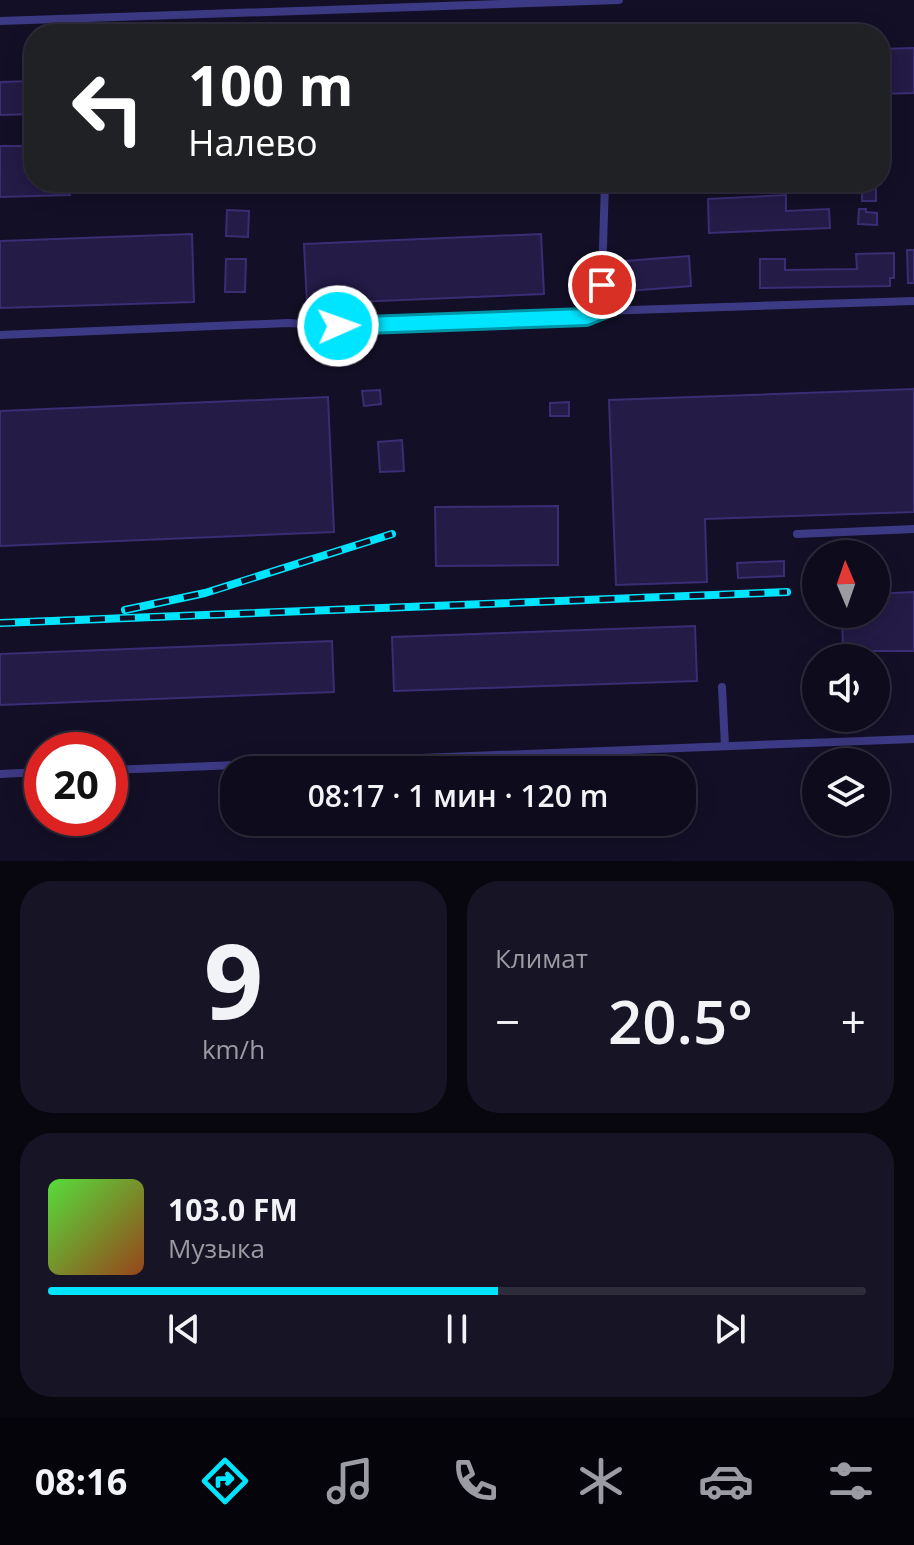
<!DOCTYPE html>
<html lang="ru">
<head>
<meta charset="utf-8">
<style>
  :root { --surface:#0e0b1c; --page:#171425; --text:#f1f3f6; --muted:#9b9ba3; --line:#2e2b3b; --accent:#00e5ff }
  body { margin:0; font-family:"Open Sans",sans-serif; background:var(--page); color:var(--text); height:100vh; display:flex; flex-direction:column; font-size:30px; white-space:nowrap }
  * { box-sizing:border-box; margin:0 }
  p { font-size:26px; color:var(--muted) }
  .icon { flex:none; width:44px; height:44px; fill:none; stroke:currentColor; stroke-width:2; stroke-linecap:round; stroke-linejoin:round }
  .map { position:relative; height:861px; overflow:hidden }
  .sheet { display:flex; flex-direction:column; gap:20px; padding:20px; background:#08060f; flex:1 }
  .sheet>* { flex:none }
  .top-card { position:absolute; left:24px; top:24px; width:866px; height:168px; border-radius:32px; box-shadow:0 4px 20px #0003,0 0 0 2px var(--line); background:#202124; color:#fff; overflow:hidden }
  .needle { width:52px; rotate:358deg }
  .buttons { position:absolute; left:802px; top:540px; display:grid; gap:16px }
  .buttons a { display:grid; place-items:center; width:88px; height:88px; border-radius:50%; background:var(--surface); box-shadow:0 4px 20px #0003,0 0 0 2px var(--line); font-size:40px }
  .speed { position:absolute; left:24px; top:732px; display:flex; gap:16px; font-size:40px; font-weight:700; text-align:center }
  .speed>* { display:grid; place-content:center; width:104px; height:104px; border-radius:50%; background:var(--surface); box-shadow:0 4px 20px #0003,0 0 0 2px var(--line); line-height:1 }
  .speed .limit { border:12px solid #d22; background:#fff; color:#111 }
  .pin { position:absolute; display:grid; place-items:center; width:68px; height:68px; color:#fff; margin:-34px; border:4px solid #fff; border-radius:50%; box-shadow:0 2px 8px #0007 }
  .me { position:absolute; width:88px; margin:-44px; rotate:88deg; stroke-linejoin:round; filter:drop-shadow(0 0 6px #0008) }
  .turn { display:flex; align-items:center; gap:28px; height:168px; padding:0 32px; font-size:36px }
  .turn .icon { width:104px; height:104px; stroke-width:2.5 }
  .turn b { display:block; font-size:56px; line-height:68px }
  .big { font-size:60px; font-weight:600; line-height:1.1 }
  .sheet .card { flex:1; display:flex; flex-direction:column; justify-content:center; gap:12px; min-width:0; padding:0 28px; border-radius:32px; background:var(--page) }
  .sheet .dial { align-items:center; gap:0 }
  .dial b { font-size:104px; line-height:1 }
  .song { display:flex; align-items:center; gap:24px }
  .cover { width:96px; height:96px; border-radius:12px; background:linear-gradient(135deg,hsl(110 70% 55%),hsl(20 70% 35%)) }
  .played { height:8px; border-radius:4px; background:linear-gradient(90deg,var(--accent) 55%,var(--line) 55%) }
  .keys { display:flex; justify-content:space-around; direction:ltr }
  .heat { display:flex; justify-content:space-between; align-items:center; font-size:44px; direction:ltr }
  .sheet .tiles { flex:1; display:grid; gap:20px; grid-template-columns:1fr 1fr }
  .card:last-child { grid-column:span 2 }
  .trip { position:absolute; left:220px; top:756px; width:476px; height:80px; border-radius:32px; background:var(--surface); box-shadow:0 4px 20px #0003,0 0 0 2px var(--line); font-weight:600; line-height:80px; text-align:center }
  .menu { display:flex; height:128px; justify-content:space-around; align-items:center; background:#06040b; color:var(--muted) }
  .menu .icon { width:56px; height:56px }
  .menu .current { color:var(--accent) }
  .menu b { font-size:36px; color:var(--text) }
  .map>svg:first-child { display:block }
  .building { fill:#241b47; stroke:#3b2d73; stroke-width:2 }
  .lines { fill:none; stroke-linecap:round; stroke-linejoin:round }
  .service { stroke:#3d3a85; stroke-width:8 }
  .rail-casing { stroke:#00e5ff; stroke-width:8 }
  .rail { stroke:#130f26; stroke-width:5; stroke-dasharray:15; stroke-linecap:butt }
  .route-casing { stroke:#0095a6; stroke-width:20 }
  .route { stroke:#00e5ff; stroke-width:14 }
</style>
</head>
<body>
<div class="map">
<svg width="914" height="861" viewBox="0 0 914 861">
  <rect width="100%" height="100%" fill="#130f26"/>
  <!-- building -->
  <path class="building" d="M914 48V93L880 94V49Z
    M34 81V114L0 115V82Z
    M0 146H34V182H69L70 195 0 197Z
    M862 182H876V201H862Z
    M786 195V211L829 209 830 228 709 233 708 199Z
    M859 209H866V212L877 213V225L858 224Z
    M227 210 249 211 248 237 226 236Z
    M192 234 194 302 0 308V241Z
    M541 234 544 294 307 304 304 244Z
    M907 250H914V283H908Z
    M894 253V278H890V286L760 288V259H785V270L857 269 856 254Z
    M689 256 691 286 628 291 625 261Z
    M226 259H246L245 292H225Z
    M914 389V512L705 519 707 582 616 585 609 400Z
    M380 390 381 404 364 406 362 391Z
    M328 397 334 532 0 546V411Z
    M569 402V416H550V403Z
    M402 440 404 471 380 472 378 442Z
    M558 506V565L436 566 435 507Z
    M784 561V576L738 578 737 563Z
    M914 592V651H843L842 614H876V594Z
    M695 626 697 681 394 691 392 637Z
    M332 641 334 692 0 705V654Z"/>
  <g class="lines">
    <!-- service -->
    <path class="service" d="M0 21 619 0
      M601 311 605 182
      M0 335 288 323 338 326 586 317 601 311 914 301
      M797 534 914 529
      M722 687 725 746
      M110 770 914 739
      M0 774 42 772"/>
    <!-- rail casing -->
    <g class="rail-casing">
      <path id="rail" d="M125 610 205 593 392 534
        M0 623 787 592"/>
    </g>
    <!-- rail -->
    <use href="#rail" class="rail"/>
  </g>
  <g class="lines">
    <!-- route casing -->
    <g class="route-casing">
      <path id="route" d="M338 326 586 317 601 311 602 285"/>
    </g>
    <!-- route -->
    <use href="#route" class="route"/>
  </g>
</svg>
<div class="buttons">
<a><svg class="needle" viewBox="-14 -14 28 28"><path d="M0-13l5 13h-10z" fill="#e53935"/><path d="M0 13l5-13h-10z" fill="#9b9ba3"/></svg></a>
<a><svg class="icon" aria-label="sound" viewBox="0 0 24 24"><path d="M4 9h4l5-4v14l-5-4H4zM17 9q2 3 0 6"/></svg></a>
<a><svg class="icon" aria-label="layers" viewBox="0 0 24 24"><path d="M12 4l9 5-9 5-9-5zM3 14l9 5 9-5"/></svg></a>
</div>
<div class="speed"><div class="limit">20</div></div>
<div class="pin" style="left:602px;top:285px;background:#d93025"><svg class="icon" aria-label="arrive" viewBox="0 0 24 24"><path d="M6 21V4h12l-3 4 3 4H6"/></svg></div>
<svg class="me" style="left:338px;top:326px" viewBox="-20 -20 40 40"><circle r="17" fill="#00e5ff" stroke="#fff" stroke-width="3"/><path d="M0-11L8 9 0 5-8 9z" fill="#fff"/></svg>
<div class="trip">08:17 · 1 мин · 120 m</div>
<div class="top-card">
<div class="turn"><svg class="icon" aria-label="left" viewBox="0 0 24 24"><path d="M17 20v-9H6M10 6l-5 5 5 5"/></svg><div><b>100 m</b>Налево</div></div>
</div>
</div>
<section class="sheet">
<div class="tiles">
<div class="card dial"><b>9</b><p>km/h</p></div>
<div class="card"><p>Климат</p>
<div class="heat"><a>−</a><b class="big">20.5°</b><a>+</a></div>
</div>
<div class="card">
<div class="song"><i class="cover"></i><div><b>103.0 FM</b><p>Музыка</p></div></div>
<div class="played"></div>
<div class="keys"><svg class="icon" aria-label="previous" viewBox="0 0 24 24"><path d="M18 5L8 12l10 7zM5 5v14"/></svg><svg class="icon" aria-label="pause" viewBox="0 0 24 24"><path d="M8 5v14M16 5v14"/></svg><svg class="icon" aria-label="next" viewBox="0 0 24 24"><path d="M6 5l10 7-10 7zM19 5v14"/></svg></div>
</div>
</div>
</section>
<nav class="menu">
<b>08:16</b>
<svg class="icon current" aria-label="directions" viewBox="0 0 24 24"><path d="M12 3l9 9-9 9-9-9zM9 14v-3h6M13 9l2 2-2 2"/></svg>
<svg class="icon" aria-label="music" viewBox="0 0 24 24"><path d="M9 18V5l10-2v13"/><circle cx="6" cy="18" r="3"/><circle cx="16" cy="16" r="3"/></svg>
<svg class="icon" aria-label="phone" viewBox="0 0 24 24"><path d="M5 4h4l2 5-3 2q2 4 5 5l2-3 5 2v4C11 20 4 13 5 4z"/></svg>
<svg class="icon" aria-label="climate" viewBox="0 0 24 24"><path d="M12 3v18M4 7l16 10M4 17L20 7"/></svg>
<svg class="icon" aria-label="car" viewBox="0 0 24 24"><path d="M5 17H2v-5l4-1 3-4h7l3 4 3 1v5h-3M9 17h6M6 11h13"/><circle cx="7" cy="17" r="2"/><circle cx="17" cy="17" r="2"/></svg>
<svg class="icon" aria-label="filters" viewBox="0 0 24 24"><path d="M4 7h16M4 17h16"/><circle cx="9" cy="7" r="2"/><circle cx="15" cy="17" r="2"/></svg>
</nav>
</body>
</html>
